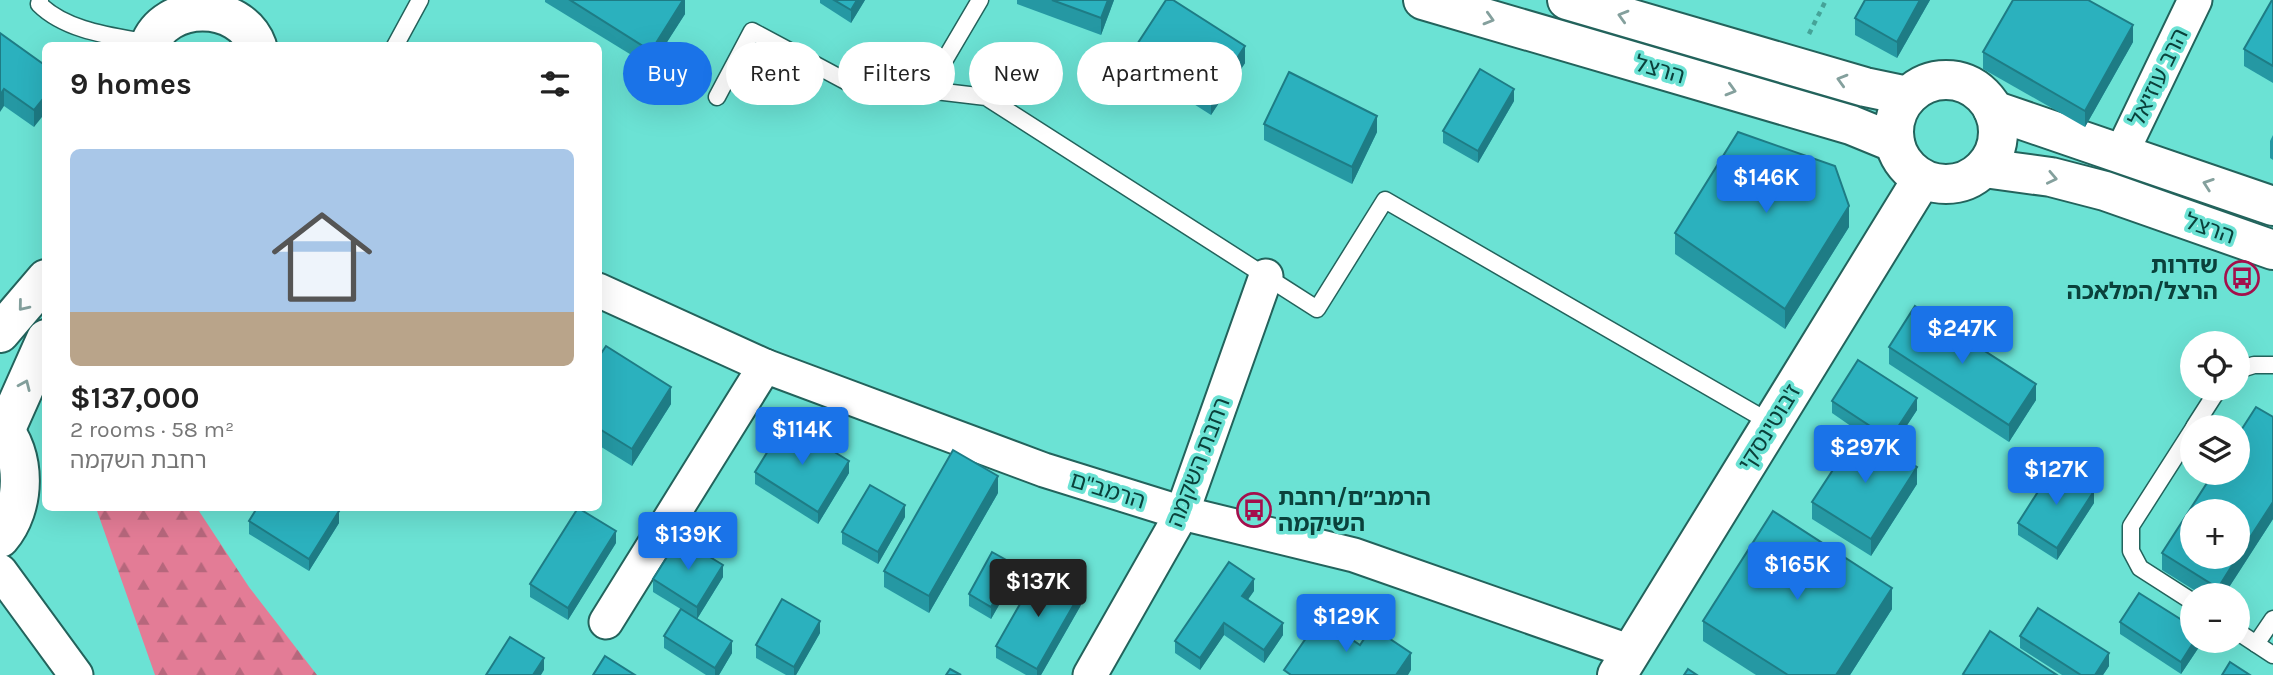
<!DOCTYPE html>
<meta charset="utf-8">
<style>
body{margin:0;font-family:Karla,"Noto Sans Hebrew",sans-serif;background:#f6f6f6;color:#222;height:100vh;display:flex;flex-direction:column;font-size:26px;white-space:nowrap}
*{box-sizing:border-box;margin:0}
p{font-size:23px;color:#767676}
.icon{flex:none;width:38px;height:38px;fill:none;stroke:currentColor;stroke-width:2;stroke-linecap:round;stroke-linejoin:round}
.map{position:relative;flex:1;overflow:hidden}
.details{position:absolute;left:42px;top:42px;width:560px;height:469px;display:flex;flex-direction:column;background:#fff;border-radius:10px;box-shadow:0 7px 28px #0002}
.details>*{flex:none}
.hud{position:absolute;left:623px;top:42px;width:665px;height:63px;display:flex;gap:14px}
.buttons{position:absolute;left:2180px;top:331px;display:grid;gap:14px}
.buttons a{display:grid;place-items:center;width:70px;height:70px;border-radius:50%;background:#fff;box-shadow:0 7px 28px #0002;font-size:35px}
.price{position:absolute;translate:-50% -60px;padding:0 16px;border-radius:7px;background:#1a73e8;color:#fff;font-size:23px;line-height:46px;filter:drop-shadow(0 2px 4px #0008)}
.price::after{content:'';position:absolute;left:50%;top:42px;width:21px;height:16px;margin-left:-10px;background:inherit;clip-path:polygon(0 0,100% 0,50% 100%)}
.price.current{background:#222;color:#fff}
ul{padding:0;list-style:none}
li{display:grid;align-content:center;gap:14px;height:371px;padding:0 28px}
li+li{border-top:2px solid #e0e0e0}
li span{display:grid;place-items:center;height:217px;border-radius:10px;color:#555}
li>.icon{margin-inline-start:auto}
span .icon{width:126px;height:126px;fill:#fffc;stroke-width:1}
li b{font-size:30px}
h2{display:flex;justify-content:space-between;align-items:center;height:84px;padding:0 28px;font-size:30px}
.chip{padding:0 24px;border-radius:32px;background:#fff;box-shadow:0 7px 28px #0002;font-size:24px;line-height:63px}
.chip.current{background:#1a73e8;color:#fff}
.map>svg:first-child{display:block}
</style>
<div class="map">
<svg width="2273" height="675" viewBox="0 0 2273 675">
<defs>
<pattern id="forest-firs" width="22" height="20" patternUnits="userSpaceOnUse" patternTransform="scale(1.75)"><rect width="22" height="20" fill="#e37c96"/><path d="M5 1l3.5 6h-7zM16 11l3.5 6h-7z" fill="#b6677c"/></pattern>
</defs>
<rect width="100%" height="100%" fill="#6be2d4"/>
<!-- forest -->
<path fill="url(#forest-firs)" d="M96,508H197L249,587L317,675H155Z"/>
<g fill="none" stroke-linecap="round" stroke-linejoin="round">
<!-- lane casing -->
<g stroke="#23635c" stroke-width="19">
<g id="lane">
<path d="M40,0L39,4C66,31 112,36 149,43"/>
<path d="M395,46L420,0"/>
<path d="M927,90L980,0"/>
<path d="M717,97L752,31L868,93L927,90L986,97L1317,309L1385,200L1771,423"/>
<path d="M2238,370L2254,365H2273"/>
<path d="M2194,427L2219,388"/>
<path d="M2193,429L2131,526V551L2140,568L2193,602"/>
<path d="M2238,632L2273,655"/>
<path d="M2256,644L2273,619"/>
</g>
</g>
<!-- street casing -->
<g stroke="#23635c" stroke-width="37">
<g id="street">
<path d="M2121,154L2195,0"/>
<path d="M598,290L765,366L1044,470L1182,513L1354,555L1631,652"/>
<path d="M0,571L76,675"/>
<path d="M606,622L765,366"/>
<path d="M1090,675L1182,513L1266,276"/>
</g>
</g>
<!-- secondary casing -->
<g stroke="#23635c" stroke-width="42">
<g id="secondary">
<path d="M1423,0L1851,125L1895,143"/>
<path d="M1567,0L1865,87L1908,96"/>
<path d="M149,46C165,0 240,0 257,46"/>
<circle cx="1946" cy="132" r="52"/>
<path d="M1993,110L2273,206"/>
<path d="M1984,168L2051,177L2105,191L2273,250"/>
<path d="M0,333L46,279"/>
<path d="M0,425C27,454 26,508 0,538"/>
<path d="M5,431L46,339"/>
<path d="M1617,675L1922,179"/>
</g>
</g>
<!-- path -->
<path stroke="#45a398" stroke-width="4.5" stroke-dasharray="5 5" stroke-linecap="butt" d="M1809,34L1826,0"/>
<!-- lane -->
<use href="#lane" stroke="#fff" stroke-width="16"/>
<!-- street -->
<use href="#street" stroke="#fff" stroke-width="33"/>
<!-- secondary -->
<use href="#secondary" stroke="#fff" stroke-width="38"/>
</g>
<!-- wall -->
<g fill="#2598a3">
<path d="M545,0H685V14L651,67L545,2Z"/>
<path d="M820,0H865L851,23L820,3Z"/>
<path d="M1017,0H1114L1101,35L1017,4Z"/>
<path d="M1865,0H1930L1897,58L1855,35V18Z"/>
<path d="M2273,0V83L2244,66V49Z"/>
<path d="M0,33L46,66L34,127L4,106Z"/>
<path d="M2133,42L2085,127L1983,69V52Z"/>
<path d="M1134,49L1245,63L1211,115L1134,66Z"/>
<path d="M1514,101L1478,163L1443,143V131Z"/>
<path d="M1264,124L1377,132L1352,184L1264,140Z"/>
<path d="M2273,135V160L2270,158V141Z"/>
<path d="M1849,227L1785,329L1675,254V233Z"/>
<path d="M1889,347L2036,400L2009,442L1889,364Z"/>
<path d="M598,358L671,404L632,466L598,445Z"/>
<path d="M1832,401L1917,410L1891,450L1917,484L1871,556L1812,519V502L1858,431L1832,413Z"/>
<path d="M755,472L849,473L818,524L755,484Z"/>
<path d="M998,493L929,613L884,587V571Z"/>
<path d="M2094,503L2057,560L2018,535V523Z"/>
<path d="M905,517L878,564L842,544V532Z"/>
<path d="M2273,519L2224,595H2202L2162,570V553Z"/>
<path d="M249,521L339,523L309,571L249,534Z"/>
<path d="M616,543L568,620L530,597V584Z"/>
<path d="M723,577L697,619L653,592V579Z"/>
<path d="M1015,577L991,619L969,606V594Z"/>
<path d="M1254,591L1248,599L1283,635L1264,663L1224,635L1200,670L1175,653V641Z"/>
<path d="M1081,605L1041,675H1026L996,658V646Z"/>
<path d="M1892,609L1850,675H1756L1703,641V621Z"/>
<path d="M2120,622L2201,640V644L2181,674L2120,634Z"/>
<path d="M820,633L796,675H786L756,658V645Z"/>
<path d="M664,636L732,653L719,675H706L664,648Z"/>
<path d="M2020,636L2109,666L2103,675H2062L2020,648Z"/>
</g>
<!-- shaded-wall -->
<g fill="#1e7c85">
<path d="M683,0H685V14L651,67V51Z"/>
<path d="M857,0H865L851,23V10Z"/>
<path d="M1108,0H1114L1101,35V18Z"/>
<path d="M1920,0H1930L1897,58V42Z"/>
<path d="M2133,25V42L2085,127V111Z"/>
<path d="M1245,46V63L1211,115V98Z"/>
<path d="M4,89V106L0,112V95Z"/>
<path d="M1514,89V101L1478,163V151Z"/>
<path d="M46,95V112L34,127V110Z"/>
<path d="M1377,116V132L1352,184V167Z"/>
<path d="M1849,206V227L1785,329V309Z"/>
<path d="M2036,384V400L2009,442V425Z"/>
<path d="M671,387V404L632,466V449Z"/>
<path d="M1917,398V410L1890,451V439Z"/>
<path d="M849,461V473L818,524V512Z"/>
<path d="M1917,467V484L1871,556V539Z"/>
<path d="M998,476V493L929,613V596Z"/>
<path d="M2094,491V503L2057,560V548Z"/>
<path d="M2273,502V519L2224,595H2218V588Z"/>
<path d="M905,505V517L878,564V552Z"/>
<path d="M339,511V523L309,571V559Z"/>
<path d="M616,531V543L568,620V608Z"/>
<path d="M723,565V577L697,619V607Z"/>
<path d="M1015,565V577L991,619V607Z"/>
<path d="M1254,579V591L1242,608V596Z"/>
<path d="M1892,588V609L1850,675H1836Z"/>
<path d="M1081,592V605L1041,675H1037V669Z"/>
<path d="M820,621V633L796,675H794V667Z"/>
<path d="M1224,623V635L1200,670V658Z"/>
<path d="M1283,623V635L1264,663V650Z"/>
<path d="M2195,640H2201V644L2181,674V662Z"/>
<path d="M732,641V653L719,675H715V668Z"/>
<path d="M1411,653V670L1408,675H1396Z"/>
<path d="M2109,653V666L2103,675H2095Z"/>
<path d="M544,658V670L541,675H533Z"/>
</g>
<!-- building -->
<g fill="#2bb1be" stroke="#1e7c85" stroke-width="2">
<path d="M570,0H683L651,51Z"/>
<path d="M834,0H857L851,10Z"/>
<path d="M1052,0H1108L1101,18Z"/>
<path d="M1166,0H1173L1245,46L1211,98L1134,49Z"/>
<path d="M1865,0H1920L1897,42L1855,18Z"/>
<path d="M2013,0H2088L2133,25L2085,111L1983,52Z"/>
<path d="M2272,0H2273V66L2244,49Z"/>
<path d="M0,33L46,66V95L34,110L4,89L0,95Z"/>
<path d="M1480,69L1514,89L1478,151L1443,131Z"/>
<path d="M1289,72L1377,116L1352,167L1264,124Z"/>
<path d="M1738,132L1835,166L1849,206L1785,309L1675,233Z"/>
<path d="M1915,306L2036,384L2009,425L1889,347Z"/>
<path d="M606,346L671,387L632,449L598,428V358Z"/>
<path d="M1858,360L1917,398L1890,439L1832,401Z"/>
<path d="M2256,407L2273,417V502L2238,556V511H2193V556H2238L2218,588L2162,553L2214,472H2238V435Z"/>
<path d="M786,422L849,461L818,512L755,472Z"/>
<path d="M1859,430L1917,467L1871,539L1812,502Z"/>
<path d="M953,450L998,476L929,596L884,571Z"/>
<path d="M2055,465L2094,491L2057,548L2018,523Z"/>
<path d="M870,485L905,505L878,552L842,532Z"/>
<path d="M257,508H334L339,511L309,559L249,521Z"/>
<path d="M578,508L616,531L568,608L530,584Z"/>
<path d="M1773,511L1892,588L1836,675H1788L1703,621Z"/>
<path d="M679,538L723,565L697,607L653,579Z"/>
<path d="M992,552L1015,565L991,607L969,594Z"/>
<path d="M1229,562L1254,579L1242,596L1283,623L1264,650L1224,623L1200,658L1175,641Z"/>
<path d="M1040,569L1081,592L1037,669L996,646Z"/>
<path d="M2139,593L2193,627V640H2195L2181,662L2120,622Z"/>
<path d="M782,599L820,621L794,667L756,645Z"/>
<path d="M2038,608L2109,653L2095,675H2081L2020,636Z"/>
<path d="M681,609L732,641L715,668L664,636Z"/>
<path d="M1320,618L1360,645L1372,627L1411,653L1396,675H1291L1284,670Z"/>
<path d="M1990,631L2057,675H1965L1963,674Z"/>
<path d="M510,637L544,658L533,675H486Z"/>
<path d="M605,656L635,675H593Z"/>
<path d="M2230,662L2250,675H2222Z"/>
<path d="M950,669L961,675H946Z"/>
<path d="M1688,669L1697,675H1684Z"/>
</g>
<!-- one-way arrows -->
<defs><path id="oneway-chevron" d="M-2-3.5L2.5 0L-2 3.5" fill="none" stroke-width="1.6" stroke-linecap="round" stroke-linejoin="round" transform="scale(1.75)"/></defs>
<g stroke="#84a09d">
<use href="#oneway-chevron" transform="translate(1623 16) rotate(-164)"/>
<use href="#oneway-chevron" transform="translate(1489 19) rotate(16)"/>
<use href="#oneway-chevron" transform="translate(1842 80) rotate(-164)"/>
<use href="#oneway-chevron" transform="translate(1731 90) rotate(16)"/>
<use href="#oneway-chevron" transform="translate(2052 178) rotate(12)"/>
<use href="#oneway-chevron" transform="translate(2208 184) rotate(-161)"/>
<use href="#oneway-chevron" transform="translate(23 306) rotate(129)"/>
<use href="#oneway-chevron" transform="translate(25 385) rotate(-66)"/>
</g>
<!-- icons -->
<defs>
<g id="bus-ring" transform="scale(1.75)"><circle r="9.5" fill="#6be2d4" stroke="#a40f4c" stroke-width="1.5"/><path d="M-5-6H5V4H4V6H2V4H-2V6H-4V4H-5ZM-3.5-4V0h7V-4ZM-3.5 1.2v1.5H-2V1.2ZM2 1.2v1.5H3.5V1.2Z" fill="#a40f4c"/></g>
</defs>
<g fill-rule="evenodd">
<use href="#bus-ring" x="2242" y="278"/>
<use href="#bus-ring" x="1254" y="510"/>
</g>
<g text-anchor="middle" stroke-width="7" stroke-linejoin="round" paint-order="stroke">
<!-- street labels -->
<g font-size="23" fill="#0a413b" stroke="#6be2d4">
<text transform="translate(1660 69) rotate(16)" y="8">הרצל</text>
<text transform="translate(2158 77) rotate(-64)" y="8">הרב עוזיאל</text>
<text transform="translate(2210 228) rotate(19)" y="8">הרצל</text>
<text transform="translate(1769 427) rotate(-58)" y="8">ז'בוטינסקי</text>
<text transform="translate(1198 462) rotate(-69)" y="8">רחבת השקמה</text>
<text transform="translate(1108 490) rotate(17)" y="8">הרמב"ם</text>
</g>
<!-- poi labels -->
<g font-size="23" font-weight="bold" fill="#0a413b" stroke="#6be2d4" text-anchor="end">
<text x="2218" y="273">שדרות<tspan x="2218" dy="26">הרצל/המלאכה</tspan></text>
<text x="1278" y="505" text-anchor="start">הרמב״ם/רחבת<tspan x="1278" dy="26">השיקמה</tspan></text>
</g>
</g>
</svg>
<div class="buttons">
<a><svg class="icon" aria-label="locate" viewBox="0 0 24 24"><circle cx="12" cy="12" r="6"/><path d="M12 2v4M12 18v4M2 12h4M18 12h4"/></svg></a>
<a><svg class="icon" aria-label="layers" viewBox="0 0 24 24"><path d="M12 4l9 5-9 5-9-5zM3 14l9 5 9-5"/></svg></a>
<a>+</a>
<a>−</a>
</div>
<b class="price" style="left:1766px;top:215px">$146K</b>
<b class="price" style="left:1962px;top:366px">$247K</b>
<b class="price" style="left:802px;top:467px">$114K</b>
<b class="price" style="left:1865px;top:485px">$297K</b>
<b class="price" style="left:2056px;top:507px">$127K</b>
<b class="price" style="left:688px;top:572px">$139K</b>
<b class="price" style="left:1797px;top:602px">$165K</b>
<b class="price current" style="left:1038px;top:619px">$137K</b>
<b class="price" style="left:1346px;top:654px">$129K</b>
<div class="hud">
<a class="chip current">Buy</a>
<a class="chip">Rent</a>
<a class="chip">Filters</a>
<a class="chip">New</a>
<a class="chip">Apartment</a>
</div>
<section class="details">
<h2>9 homes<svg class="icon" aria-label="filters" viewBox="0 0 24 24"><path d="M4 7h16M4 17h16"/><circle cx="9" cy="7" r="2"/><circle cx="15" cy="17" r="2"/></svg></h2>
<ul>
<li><span style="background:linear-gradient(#a9c7e8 75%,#b9a48a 0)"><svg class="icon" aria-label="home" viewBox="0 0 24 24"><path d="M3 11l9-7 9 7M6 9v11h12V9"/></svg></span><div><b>$137,000</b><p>2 rooms · 58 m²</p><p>רחבת השקמה</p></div></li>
</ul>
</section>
</div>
